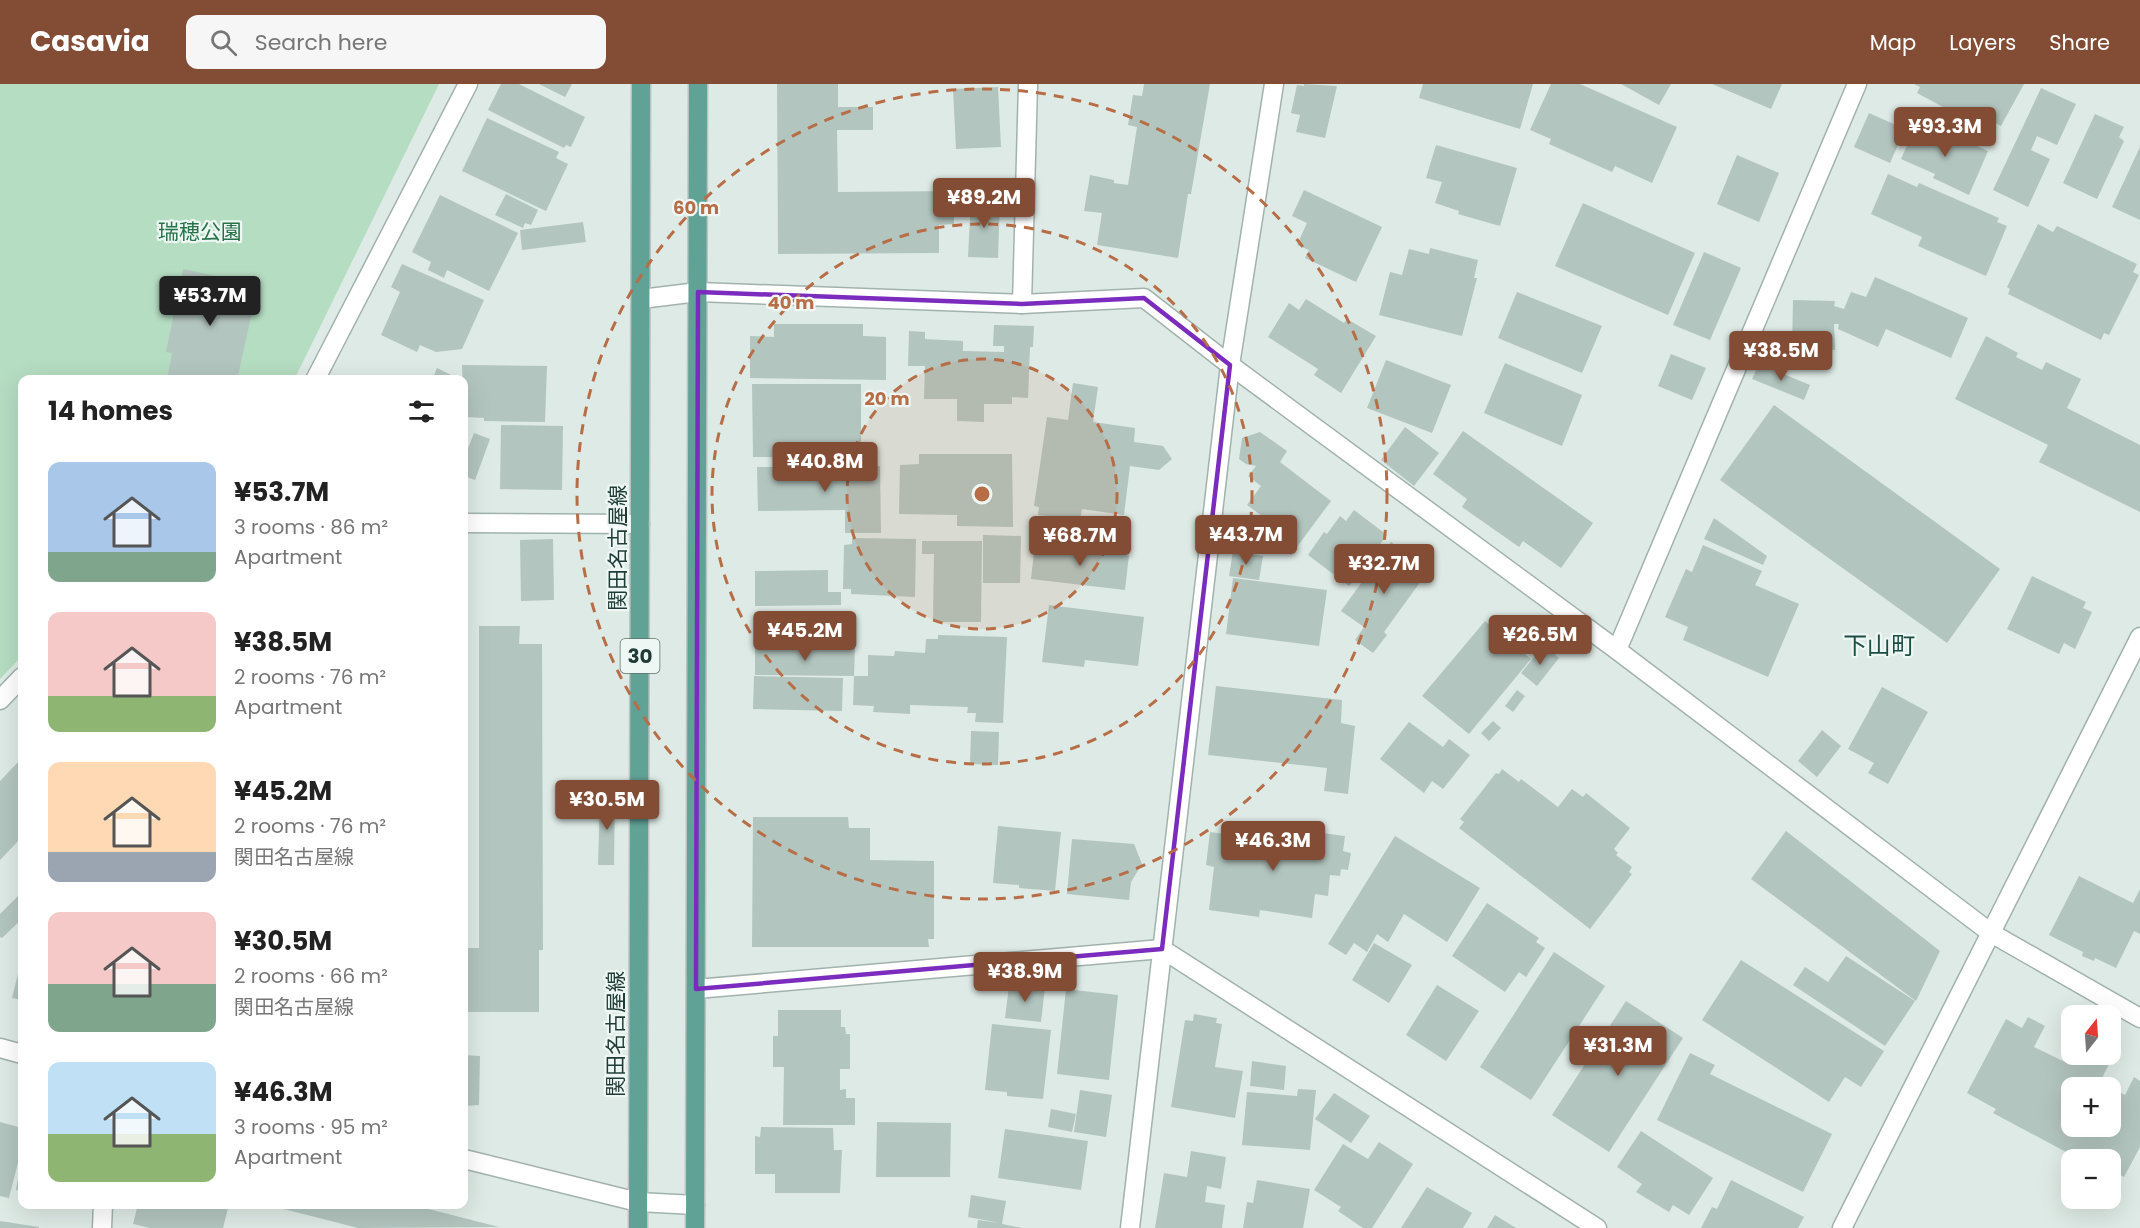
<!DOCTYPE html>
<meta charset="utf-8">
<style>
body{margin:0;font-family:Poppins,"Noto Sans JP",sans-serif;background:#f6f6f6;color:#222;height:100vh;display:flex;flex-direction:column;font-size:22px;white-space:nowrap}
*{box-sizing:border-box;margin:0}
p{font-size:20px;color:#767676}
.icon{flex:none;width:33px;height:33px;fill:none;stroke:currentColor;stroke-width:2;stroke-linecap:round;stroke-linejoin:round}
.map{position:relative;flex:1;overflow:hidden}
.side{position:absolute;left:18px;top:291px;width:450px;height:834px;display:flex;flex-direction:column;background:#fff;border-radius:12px;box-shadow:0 6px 24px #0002}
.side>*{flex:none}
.needle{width:39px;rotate:17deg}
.tools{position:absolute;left:2061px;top:921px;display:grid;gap:12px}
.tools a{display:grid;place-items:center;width:60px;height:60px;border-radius:12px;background:#fff;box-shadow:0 6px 24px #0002;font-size:30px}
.price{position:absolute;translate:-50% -51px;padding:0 14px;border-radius:6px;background:#834d35;color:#fff;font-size:20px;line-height:39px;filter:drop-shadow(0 2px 3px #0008)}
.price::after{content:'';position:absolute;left:50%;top:36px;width:18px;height:14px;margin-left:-9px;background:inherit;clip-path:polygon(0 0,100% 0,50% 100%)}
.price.active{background:#222;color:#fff}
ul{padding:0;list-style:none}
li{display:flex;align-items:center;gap:18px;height:150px;padding:0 30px}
li span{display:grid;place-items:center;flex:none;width:168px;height:120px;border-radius:12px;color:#555}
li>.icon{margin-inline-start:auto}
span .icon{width:72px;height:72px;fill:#fffc;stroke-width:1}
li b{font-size:26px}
h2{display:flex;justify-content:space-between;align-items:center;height:72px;padding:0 30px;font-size:26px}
header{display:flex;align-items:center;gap:36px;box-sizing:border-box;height:84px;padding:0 30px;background:#834d35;color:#fff}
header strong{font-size:28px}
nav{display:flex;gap:33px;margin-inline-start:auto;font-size:21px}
.search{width:420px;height:54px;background:#f6f6f6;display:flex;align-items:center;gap:15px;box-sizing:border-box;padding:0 21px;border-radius:12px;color:#767676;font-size:22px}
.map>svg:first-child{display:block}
</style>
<header>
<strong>Casavia</strong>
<div class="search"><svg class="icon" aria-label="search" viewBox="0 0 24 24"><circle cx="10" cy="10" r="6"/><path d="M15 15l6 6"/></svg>Search here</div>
<nav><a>Map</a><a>Layers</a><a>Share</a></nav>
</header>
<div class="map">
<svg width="2140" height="1144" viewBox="0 0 2140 1144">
<rect width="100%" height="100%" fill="#deeae5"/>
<!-- green -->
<path fill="#b5ddc2" d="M0,0H439L296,292L293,295L22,296V572L0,595Z"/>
<!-- building -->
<g fill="#b3c5bf" fill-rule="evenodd">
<path d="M501,0H519L585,33L571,63L566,61L564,64L488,26Z"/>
<path d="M539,0H572L565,13Z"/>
<path d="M777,0H838V23H873V46H837L838,108L954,107V140L939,141V169L778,170Z"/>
<path d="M1144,0H1210L1191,110H1188L1178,174L1097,161L1102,129L1084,127L1090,91L1114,96V99L1128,101L1137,43L1128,41L1133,11L1142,12Z"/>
<path d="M1304,0L1337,2L1325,54L1296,48L1300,31L1291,29L1297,1L1304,2Z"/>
<path d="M1423,0H1533L1520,45L1419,14Z"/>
<path d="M1551,0H1580L1677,43L1652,99L1615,82L1612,88L1549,60L1551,55L1530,46Z"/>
<path d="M1621,0H1671L1659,21Z"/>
<path d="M1712,0H1782L1771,25Z"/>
<path d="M1914,0H2024L2001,42L1975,28L1971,38L1917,9L1920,3Z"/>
<path d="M998,3L1001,63L956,65L953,5Z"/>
<path d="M2041,4L2076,20L2057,61L2037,52L2031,66L2050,75L2028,123L1993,106Z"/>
<path d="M1869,29L1905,45L1890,79L1854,63Z"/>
<path d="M2095,30L2124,43L2119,53L2124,57L2097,115L2063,99Z"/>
<path d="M487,34L559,68L556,74L568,80L546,127L462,87Z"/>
<path d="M1917,39L1951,54L1952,51L1988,67L1969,111L1933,94L1935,90L1901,75Z"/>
<path d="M1436,61L1517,84L1500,142L1458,130L1459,127L1435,119L1442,98L1426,94Z"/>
<path d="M2140,63V136L2112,123Z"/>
<path d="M1737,71L1779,89L1759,138L1717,120Z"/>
<path d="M1888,90L1917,103L1919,99L1999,134L1997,138L2007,142L1986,192L1918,162L1922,153L1871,130Z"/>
<path d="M1304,106L1382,143L1356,198L1305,174L1309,166L1297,161L1307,139L1292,132Z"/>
<path d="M506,110L538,126L531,141L525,139L523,144L495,131Z"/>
<path d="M440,111L518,149L489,207L447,186L444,194L428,186L431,178L412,168Z"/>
<path d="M971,115L1000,116L998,174L968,173Z"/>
<path d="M1583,119L1695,169L1668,231L1555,182Z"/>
<path d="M583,138L586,158L522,166L520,146Z"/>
<path d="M2038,140L2053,148L2057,142L2137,180L2133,188L2139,191L2109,251L2104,249L2101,256L2008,210L2010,205L2007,203Z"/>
<path d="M1430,164L1478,176L1474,194H1477L1462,252L1379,231L1390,188L1402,191L1409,165L1429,170Z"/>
<path d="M1704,168L1741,184L1710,256L1673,241Z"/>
<path d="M402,180L484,216L462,265L436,268L420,261L417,268L381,251L400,208L391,203Z"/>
<path d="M183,185L258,201L237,296H167L172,269L166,268Z"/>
<path d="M1875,193L1968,234L1951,274L1886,245L1878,263L1838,245L1839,240H1834L1835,266L1792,264L1793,216L1835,217L1834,222L1844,225L1851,208L1866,213Z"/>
<path d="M1517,208L1602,242L1582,289L1498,254Z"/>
<path d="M1306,215L1344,239L1347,235L1376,252L1341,309L1314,291L1318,285L1268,253L1289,219L1299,226Z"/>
<path d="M774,240H863V252L886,253V296L750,294V252L774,253Z"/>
<path d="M994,241L1034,242L1033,263H1030L1028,314L1012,313V320H984V338L957,337V315H924L925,282H908L909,247L925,248V255L963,257V267L1004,268V262H993Z"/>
<path d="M1986,252L2018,269L2016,273L2042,286L2046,278L2081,295L2067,324L2140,361V428L2039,378L2048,361L1955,315Z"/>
<path d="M1671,270L1706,284L1692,316L1658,302Z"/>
<path d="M1386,276L1451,301L1432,349L1367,324Z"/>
<path d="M1505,279L1582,311L1562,362L1484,329Z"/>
<path d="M1759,280L1810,301L1804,316L1752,295Z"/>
<path d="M462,281L547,282L545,338L484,337V334L464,333Z"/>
<path d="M437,284L455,293L454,296H432Z"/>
<path d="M1073,299L1098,303L1093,338L1135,344L1134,358L1163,362L1172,375L1159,386L1130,382L1124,431L1082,425L1080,436L1038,431L1039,423L1034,422L1047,333L1068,336Z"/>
<path d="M752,300H861V374L753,373Z"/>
<path d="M1774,321L2000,485L1947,559L1720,396Z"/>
<path d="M501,341L563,342L562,406L500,405Z"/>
<path d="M1405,343L1439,369L1414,402L1381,376Z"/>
<path d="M1463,347L1593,439L1561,484L1523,457L1519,463L1462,423L1467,415L1433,390Z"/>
<path d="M1260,348L1287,367L1280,378L1331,417L1291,471L1265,452L1273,440L1247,421L1261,402L1248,392L1256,382L1246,380L1239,375L1242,354Z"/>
<path d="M474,349L490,355L475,396L464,392V375Z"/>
<path d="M919,370H1012L1013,443L957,442V431L899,430L900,381L919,380Z"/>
<path d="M880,382L881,449H845V426L758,427L757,383Z"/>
<path d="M1354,426L1387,451L1349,502L1308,471L1324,448L1327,450L1340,432L1346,437Z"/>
<path d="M1714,434L1767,472L1763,481L1704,455Z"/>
<path d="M1048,440L1113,450L1111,461L1046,451Z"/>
<path d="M983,451L1021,452L1020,499H983Z"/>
<path d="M852,454L916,455L915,513L851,510V505H843L844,461L852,460Z"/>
<path d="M553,455L554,516L521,517L520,456Z"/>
<path d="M922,457H982L981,538H933L934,470H922Z"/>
<path d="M1391,458L1429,486L1384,548L1387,551L1373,569L1355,556L1364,543L1341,527Z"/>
<path d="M1035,459L1129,471L1125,506L1031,495Z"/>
<path d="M1703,461L1762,487L1755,501L1799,520L1768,593L1683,556L1688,543L1665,533L1686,485L1692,488Z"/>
<path d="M1233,467L1263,472L1259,496L1229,492Z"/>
<path d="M828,486V508H841V521L755,522V487Z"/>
<path d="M2032,492L2086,518L2083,524L2092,528L2075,565L2064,559L2059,570L2007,545Z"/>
<path d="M1233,494L1327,506L1319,562L1226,550Z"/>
<path d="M1049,521L1144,533L1138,582L1085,576L1084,583L1042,578Z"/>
<path d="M1485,537L1531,575L1469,650L1422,612Z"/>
<path d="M479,542H520L519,560H542L543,866H539V928H464V864H479Z"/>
<path d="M938,551L1007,553L1003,639L975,638L976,629H967L968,623L910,621V630L873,628L874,622L853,621L854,592H868V571L894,572L895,567L925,569L926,555H938Z"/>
<path d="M1544,561L1559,574L1537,602L1521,589Z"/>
<path d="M755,564H855L854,592L755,591Z"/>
<path d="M754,592L843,594L842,627L753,625Z"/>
<path d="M1216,602L1342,616L1341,639L1355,642L1348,710L1324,707L1327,684L1208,671Z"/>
<path d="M1882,603L1928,628L1888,700L1868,689L1874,679L1848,665Z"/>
<path d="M1517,606L1525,612L1513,628L1505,622Z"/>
<path d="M1493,637L1501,644L1489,657L1481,649Z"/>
<path d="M1409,638L1443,663L1449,655L1470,671L1443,705L1432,697L1424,709L1380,675Z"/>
<path d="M1822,646L1841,662L1817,693L1798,677Z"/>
<path d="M971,647L999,648L998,681L970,680Z"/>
<path d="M22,674V753L0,776V697Z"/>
<path d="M1502,685L1519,698L1521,695L1558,723L1572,705L1583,713L1586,709L1630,744L1614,765L1618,769L1616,771L1632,783L1629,788L1632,790L1590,845L1459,744L1464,738L1460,735L1496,689L1499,690Z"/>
<path d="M600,712L615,713L614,781H598Z"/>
<path d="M753,733H848L849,744H870V776L934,777V855H928L929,863H752Z"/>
<path d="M998,742L1061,748L1055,807L1019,804V801L993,799Z"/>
<path d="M1291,745L1345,752L1343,767L1351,769L1348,786L1341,785L1340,792L1330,791L1328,812L1315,810L1312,834L1260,826L1259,833L1209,826L1214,783L1206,781L1210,748L1289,759Z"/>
<path d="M1786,747L1940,867L1916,917L1751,795Z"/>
<path d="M1395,752L1480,804L1447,858L1404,830L1388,858L1377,850L1367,868L1354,859L1346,871L1328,860Z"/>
<path d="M1072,755L1134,760L1142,780L1131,798L1129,816L1067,810Z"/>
<path d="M2079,792L2133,819L2140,805V850L2134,847L2116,884L2095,874L2094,877L2082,872L2083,868L2049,851Z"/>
<path d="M22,808V835L2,854L0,853V830Z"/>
<path d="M1487,819L1539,854L1536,858L1545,864L1526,893L1519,888L1505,908L1452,872Z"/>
<path d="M1374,859L1412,881L1389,919L1352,896Z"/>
<path d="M1554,868L1605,902L1531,1016L1480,983Z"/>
<path d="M1846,872L1915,917L1885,962L1793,901L1805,883L1828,898Z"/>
<path d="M22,874V916L12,914Z"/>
<path d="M1741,876L1884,967L1861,1003L1845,993L1829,1018L1702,936Z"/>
<path d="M1024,901L1045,903L1041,938L1005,934L1009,902L1024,904Z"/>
<path d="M1437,901L1479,927L1446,977L1406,951Z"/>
<path d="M1066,905L1118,911L1109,996L1057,990Z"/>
<path d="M1626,917L1683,954L1609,1068L1552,1031Z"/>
<path d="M778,926H841V943H845L846,950H850V985H840V1006L846,1005V1014H855V1041H783L784,983H773V952H778Z"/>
<path d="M1194,930L1217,934L1216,939L1222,940L1215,983L1243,987L1235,1034L1171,1023L1185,936L1193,937Z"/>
<path d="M2028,933L2045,942L2034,963L2065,978L2072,965V970H2091L2109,980L2100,998L2125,1011L2134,993L2140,997V1063L2124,1093L2110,1086V1076H2081L1993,1029L1996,1025L1967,1009L2006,935L2022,944ZM2072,1004H2110V1042H2072Z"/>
<path d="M992,940L1051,946L1043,1015L1007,1012V1008L985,1006Z"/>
<path d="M1690,969L1715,981L1710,990L1832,1050L1803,1108L1657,1036Z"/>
<path d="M464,971L480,972L479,1021L464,1022Z"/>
<path d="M1252,977L1286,982L1284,1006L1250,1002Z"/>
<path d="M1298,1005L1316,1006L1310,1066L1242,1061L1247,1008L1297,1012Z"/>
<path d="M1080,1006L1112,1011L1106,1053L1074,1048Z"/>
<path d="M1334,1009L1370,1032L1351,1059L1315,1035Z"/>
<path d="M1051,1025L1076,1030L1072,1048L1048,1043Z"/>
<path d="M0,1038L22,1044V1063L9,1114L0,1112Z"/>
<path d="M877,1038L951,1039L950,1093H876Z"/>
<path d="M761,1043L833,1044L834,1066H842L840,1109H775V1090H755V1052L760,1053Z"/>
<path d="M1005,1045L1088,1057L1081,1106L998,1094Z"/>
<path d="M1641,1047L1713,1094L1689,1131L1673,1121L1669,1128L1636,1108L1642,1100L1617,1083Z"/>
<path d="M1379,1058L1413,1080L1372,1144H1363L1338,1127L1341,1123L1314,1106L1343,1060L1368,1075Z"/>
<path d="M1191,1067L1226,1073L1221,1105L1207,1102L1205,1118L1225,1121L1222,1144H1155L1164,1089L1187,1093Z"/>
<path d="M19,1089L22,1090V1107L16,1106Z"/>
<path d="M1257,1096L1310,1105L1303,1144H1243L1247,1118L1253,1119Z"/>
<path d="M1731,1096L1804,1133L1798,1144H1701L1712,1123L1717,1125Z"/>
<path d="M1427,1103L1472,1129L1463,1144H1401Z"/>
<path d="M971,1111L1006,1117L1002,1140L1022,1144H977L978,1136L1000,1139L968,1133Z"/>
<path d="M138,1120H229L223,1144H150L133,1140Z"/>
<path d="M276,1120H409L499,1143L358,1144L276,1123Z"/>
<path d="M1495,1131L1516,1144H1487Z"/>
<path d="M0,1137L39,1143V1144H0Z"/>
</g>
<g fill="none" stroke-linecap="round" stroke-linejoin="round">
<!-- minor casing -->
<g stroke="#a1b2ad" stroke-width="21">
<g id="minor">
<path d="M641,215L698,208L1022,220L1144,214L1230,281L1617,566L1991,849L2140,934"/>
<path d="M1022,220L1028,0"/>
<path d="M315,296L468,0"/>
<path d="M464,439L640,440"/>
<path d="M1617,566L1857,0"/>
<path d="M0,616L22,593"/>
<path d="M696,905L1162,865L1597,1144"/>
<path d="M102,1144L103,1120"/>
<path d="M1130,1144L1230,281L1274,0"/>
</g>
</g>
<!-- tertiary casing -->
<g stroke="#a1b2ad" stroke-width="21">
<g id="tertiary">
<path d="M0,964L22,970"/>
<path d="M464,1075L638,1118L695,1121"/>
<path d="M1842,1144L2140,553"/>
</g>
</g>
<!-- primary casing -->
<g stroke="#bcc4c2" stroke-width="21">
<g id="primary">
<path d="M638,1144L641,0"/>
<path d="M695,1144L698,0"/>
</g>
</g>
<!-- minor -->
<use href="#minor" stroke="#fff" stroke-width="18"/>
<!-- tertiary -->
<use href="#tertiary" stroke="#fff" stroke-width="18"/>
<!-- primary -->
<use href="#primary" stroke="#60a295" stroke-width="18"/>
</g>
<!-- marked area -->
<path fill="none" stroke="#7b2cbf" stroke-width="4.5" stroke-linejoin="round" d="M698,208L1022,220L1144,214L1230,281L1162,865L696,905Z"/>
<!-- distance rings -->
<circle cx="982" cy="410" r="135" fill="#b76d46" fill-opacity=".12"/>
<g fill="none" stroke="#b76d46" stroke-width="3" stroke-dasharray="10 8">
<circle cx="982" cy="410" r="135"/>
<circle cx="982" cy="410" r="270"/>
<circle cx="982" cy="410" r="405"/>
</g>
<g text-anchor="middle" stroke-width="4.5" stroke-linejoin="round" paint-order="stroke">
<!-- shield labels -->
<rect fill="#eef7f3" stroke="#5c736e" stroke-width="1.5" x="620.5" y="555" width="39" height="34" rx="4.5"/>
<g font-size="20" font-weight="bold" fill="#1e3b35">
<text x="640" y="579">30</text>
</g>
<!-- park labels -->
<g font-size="21" fill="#277349" stroke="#eef7f3">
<text x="200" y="155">瑞穂公園</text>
</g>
<!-- street labels -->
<g font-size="21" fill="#1e3b35" stroke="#eef7f3">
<text transform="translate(618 464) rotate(-90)" y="7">関田名古屋線</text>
<text transform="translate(616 950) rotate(-90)" y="7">関田名古屋線</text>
</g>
<!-- quarter labels -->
<g font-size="24" fill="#1a4d44" stroke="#eef7f3">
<text x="1879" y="570">下山町</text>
</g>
</g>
<circle cx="982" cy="410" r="9" fill="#b76d46" stroke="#eef7f3" stroke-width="3"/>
<g font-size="18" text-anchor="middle" font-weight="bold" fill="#b76d46" stroke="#eef7f3" stroke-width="4.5" stroke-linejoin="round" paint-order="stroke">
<text x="696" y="130">60 m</text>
<text x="791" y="225">40 m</text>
<text x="887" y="321">20 m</text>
</g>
</svg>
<div class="tools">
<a><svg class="needle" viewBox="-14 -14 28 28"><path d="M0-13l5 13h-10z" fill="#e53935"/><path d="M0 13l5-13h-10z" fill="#767676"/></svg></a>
<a>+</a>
<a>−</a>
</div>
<b class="price" style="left:1945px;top:74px">¥93.3M</b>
<b class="price" style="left:984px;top:145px">¥89.2M</b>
<b class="price active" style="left:210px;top:243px">¥53.7M</b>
<b class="price" style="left:1781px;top:298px">¥38.5M</b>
<b class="price" style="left:825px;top:409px">¥40.8M</b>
<b class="price" style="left:1246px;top:482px">¥43.7M</b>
<b class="price" style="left:1080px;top:483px">¥68.7M</b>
<b class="price" style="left:1384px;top:511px">¥32.7M</b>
<b class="price" style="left:805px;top:578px">¥45.2M</b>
<b class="price" style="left:1540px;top:582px">¥26.5M</b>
<b class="price" style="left:607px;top:747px">¥30.5M</b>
<b class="price" style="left:1273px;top:788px">¥46.3M</b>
<b class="price" style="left:1025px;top:919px">¥38.9M</b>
<b class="price" style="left:1618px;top:993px">¥31.3M</b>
<section class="side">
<h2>14 homes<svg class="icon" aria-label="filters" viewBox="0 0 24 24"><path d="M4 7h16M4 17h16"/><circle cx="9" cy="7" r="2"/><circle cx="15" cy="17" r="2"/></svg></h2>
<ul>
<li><span style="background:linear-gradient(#a9c7e8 75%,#7fa58c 0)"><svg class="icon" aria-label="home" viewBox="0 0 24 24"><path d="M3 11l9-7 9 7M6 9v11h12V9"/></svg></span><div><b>¥53.7M</b><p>3 rooms · 86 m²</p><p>Apartment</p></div></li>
<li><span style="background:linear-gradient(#f6c9c9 70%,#8fb573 0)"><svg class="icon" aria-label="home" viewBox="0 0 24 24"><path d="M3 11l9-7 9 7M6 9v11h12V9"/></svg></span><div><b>¥38.5M</b><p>2 rooms · 76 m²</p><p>Apartment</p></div></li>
<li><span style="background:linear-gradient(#ffd9b3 75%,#9aa5b1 0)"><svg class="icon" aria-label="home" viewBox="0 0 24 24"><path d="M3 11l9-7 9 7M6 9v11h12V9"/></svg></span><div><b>¥45.2M</b><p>2 rooms · 76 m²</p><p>関田名古屋線</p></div></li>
<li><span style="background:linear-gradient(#f6c9c9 60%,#7fa58c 0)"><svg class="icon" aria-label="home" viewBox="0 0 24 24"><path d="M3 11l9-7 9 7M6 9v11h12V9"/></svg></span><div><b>¥30.5M</b><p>2 rooms · 66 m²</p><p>関田名古屋線</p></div></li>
<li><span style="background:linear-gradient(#bfe0f5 60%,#8fb573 0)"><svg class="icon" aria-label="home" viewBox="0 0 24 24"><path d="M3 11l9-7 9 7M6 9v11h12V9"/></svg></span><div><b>¥46.3M</b><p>3 rooms · 95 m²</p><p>Apartment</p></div></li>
</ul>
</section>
</div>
